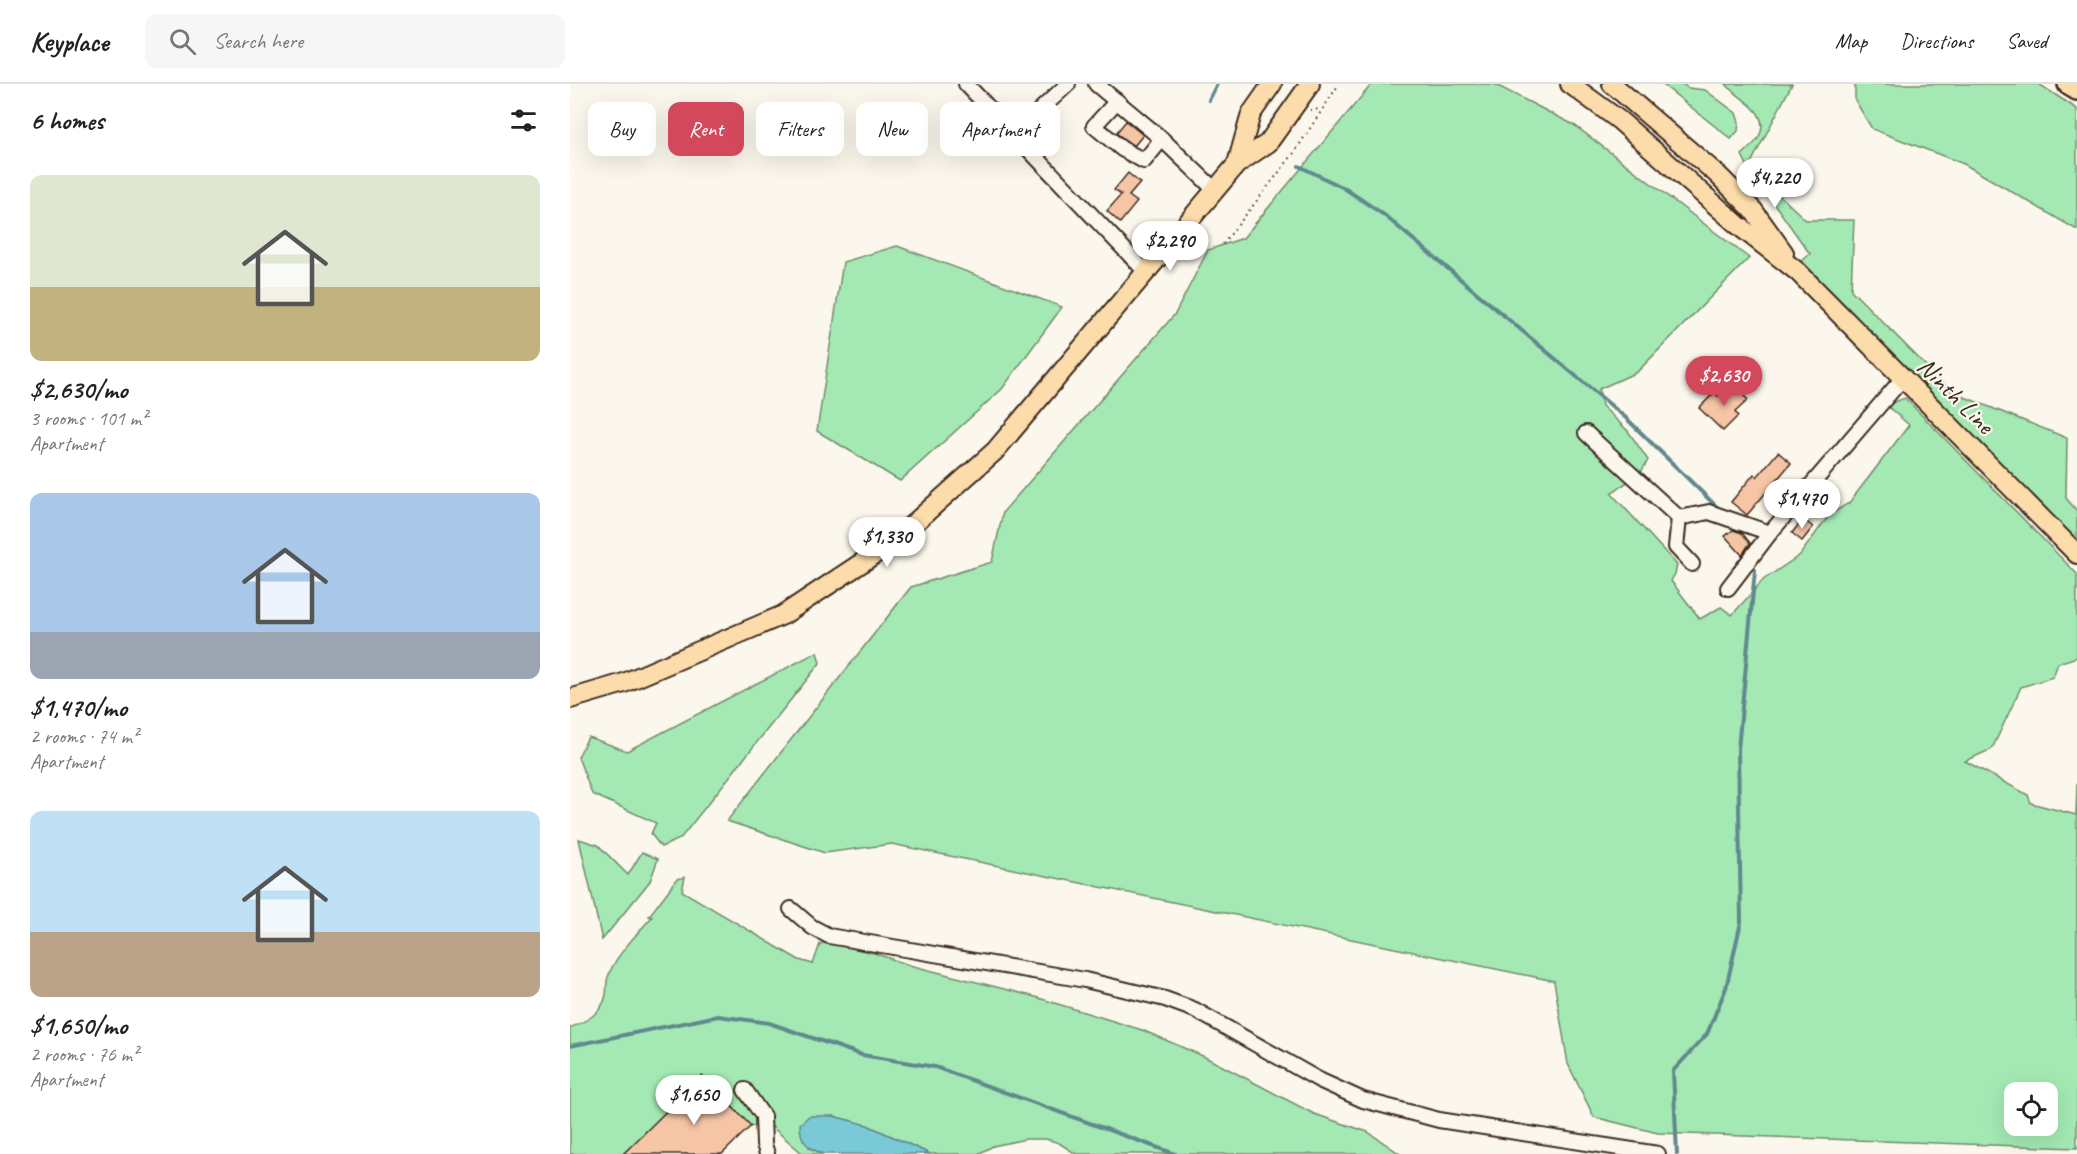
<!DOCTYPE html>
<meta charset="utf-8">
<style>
body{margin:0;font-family:Caveat,sans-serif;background:#f6f6f6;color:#222;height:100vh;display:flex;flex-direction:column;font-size:22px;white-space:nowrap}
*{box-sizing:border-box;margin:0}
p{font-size:20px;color:#767676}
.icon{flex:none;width:33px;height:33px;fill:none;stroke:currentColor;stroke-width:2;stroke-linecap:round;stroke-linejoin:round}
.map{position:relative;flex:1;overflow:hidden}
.panel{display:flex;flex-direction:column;background:#fff;width:570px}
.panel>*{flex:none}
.top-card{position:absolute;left:18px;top:18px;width:570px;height:54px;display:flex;gap:12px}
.buttons{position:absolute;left:1434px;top:998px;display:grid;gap:12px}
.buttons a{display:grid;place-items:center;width:54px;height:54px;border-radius:12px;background:#fff;box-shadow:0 6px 24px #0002;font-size:30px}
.price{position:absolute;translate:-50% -51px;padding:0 14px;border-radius:21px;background:#fff;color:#222;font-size:20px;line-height:39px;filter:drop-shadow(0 2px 3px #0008)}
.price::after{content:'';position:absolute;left:50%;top:36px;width:18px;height:14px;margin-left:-9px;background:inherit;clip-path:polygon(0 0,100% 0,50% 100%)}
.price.selected{background:#d1495b;color:#fff}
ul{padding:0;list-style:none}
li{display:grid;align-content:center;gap:12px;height:318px;padding:0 30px}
li span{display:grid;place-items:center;height:186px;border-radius:12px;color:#555}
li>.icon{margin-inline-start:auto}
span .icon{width:108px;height:108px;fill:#fffc;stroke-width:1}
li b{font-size:26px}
h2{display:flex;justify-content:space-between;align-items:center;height:72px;padding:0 30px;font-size:26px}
.tag{padding:0 21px;border-radius:12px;background:#fff;box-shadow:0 6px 24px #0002;font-size:21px;line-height:54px}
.tag.selected{background:#d1495b;color:#fff}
header{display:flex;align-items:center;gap:36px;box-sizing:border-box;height:84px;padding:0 30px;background:#fff;border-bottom:2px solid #e0e0e0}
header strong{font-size:28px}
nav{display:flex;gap:33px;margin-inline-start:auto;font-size:21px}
.search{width:420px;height:54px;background:#f6f6f6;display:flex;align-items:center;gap:15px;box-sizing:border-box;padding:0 21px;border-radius:12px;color:#767676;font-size:22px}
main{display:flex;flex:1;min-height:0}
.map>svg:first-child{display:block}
</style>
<header>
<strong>Keyplace</strong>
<div class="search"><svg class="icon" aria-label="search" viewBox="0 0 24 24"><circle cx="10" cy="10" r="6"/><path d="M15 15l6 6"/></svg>Search here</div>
<nav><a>Map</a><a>Directions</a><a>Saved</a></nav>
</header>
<main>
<section class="panel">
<h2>6 homes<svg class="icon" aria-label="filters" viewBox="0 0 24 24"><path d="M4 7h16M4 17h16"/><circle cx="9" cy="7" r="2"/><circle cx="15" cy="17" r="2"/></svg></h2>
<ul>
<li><span style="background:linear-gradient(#dfe7d0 60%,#c2b280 0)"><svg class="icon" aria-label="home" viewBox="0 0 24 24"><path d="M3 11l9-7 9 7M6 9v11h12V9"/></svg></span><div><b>$2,630/mo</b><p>3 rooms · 101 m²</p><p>Apartment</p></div></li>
<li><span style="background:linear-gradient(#a9c7e8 75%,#9aa5b1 0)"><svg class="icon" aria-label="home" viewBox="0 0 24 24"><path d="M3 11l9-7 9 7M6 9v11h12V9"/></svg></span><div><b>$1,470/mo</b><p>2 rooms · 74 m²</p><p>Apartment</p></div></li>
<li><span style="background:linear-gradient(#bfe0f5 65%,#b9a48a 0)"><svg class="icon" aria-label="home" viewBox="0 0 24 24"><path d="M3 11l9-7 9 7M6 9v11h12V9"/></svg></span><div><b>$1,650/mo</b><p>2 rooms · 76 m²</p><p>Apartment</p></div></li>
</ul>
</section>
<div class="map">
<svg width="1507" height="1070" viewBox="0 0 1507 1070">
<rect width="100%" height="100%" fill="#fbf7ec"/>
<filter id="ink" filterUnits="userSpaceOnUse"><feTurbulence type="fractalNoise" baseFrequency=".0167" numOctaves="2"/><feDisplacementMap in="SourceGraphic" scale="12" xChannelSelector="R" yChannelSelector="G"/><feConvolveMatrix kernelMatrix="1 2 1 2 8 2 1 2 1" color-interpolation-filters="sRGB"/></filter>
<g filter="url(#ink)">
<!-- green -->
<g fill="#a4e9b4" stroke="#708a69" stroke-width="1.5" fill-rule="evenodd">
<path d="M802,0H924L1004,41L1179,174L1067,288L1029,305L1032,322L1058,347L1078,376L1070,390L1041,409L1107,481L1105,490L1101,497L1130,535L1151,523L1162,531L1193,496L1230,471L1259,431L1279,419L1339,341L1316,321L1335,314L1507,490V573L1488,579L1483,593L1451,603L1422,665L1395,677L1458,711L1461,719L1506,731L1507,699V1064L1088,1049L1024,1033L998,980L984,897L322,760L255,769L157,737L341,503L422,478L433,428L605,230L638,166L673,154ZM1444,1008H1478V1041H1444Z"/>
<path d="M1092,0H1112L1118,4L1135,6L1166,29L1169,38L1168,47L1161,55Z"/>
<path d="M1156,0H1222L1179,83L1236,136H1284L1281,206L1382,308L1497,354L1496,414L1507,427V458L1247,195L1232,177L1240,170L1178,83L1172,71C1177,66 1185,60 1189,53C1202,27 1169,16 1156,0Z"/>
<path d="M1285,0H1469L1507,25V146L1394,80L1302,45L1285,16Z"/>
<path d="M327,162L492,223L432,305L330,397L247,347L273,178Z"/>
<path d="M247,568L250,579L110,755L91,763L81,750L86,739L22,710L8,673L18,653L57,667Z"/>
<path d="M9,755L28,761L58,791L72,768L88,775L80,797L32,856Z"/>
<path d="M115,793L112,807L229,876L243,880L250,860L256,858L304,869L339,881L462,912L572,946L635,973L744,1030L798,1048L830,1070H506L489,1059L476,1055H456L423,1062L408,1070H360L297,1041L263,1032L239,1064L253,1070H233L202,1043L181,1042L53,1070H0V944C16,937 32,930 36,911C37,905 36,898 38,893C44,873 68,849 82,833L79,832L107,795Z"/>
</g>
<!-- water -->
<path fill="#7ac9d7" stroke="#61898d" stroke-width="1.5" d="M239,1032H263L297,1041L360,1070H253C237,1063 230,1058 230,1040Z"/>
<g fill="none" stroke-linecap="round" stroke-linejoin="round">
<!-- stream -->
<g stroke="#61898d" stroke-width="4">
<path d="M639,16L647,0"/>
<path d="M729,82L774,104L814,131L1056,334L1152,428"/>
<path d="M0,962L148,932L199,939L292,971L365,983L605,1070"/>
<path d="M1107,1070L1103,987L1137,950L1156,904L1171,838L1168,665L1185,486L1182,481"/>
</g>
</g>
<!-- building -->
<g fill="#f6c5a6" stroke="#3b2a1e" stroke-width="1.5">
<path d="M556,37L573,51L564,62L546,49Z"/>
<path d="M558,89L570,99L559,112L567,118L550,139L537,127L551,111L544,106Z"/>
<path d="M1129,277L1140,287L1129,298L1118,288Z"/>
<path d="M1158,302H1164L1178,316L1165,328L1168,332L1153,347L1129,324L1145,308L1148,312Z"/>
<path d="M1208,368L1221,379L1177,431L1161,418L1184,390L1187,393Z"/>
<path d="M1233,435L1243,443L1232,457L1222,449Z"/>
<path d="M1163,446L1172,449L1180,459L1172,471L1155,452Z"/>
<path d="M132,992L181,1042L152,1070H53Z"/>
</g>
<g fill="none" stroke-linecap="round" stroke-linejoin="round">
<!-- minor casing -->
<g stroke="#3b2a1e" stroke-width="18">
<g id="minor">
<path d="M396,0L576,188"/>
<path d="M526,0L592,55L645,106"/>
<path d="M547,17L524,42L552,65L574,77L592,55"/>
<path d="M443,51L498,0"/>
<path d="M1016,349L1109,434L1139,428L1200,449"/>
<path d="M1109,434L1106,463L1122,480"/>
<path d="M1158,504L1200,449L1333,294"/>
<path d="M221,825L242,843L259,852L515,896L595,915L625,926L749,996L793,1016L869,1036L1088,1070"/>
<path d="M175,1006L193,1032L194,1060L197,1070"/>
</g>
</g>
<!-- major casing -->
<g stroke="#3b2a1e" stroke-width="22">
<g id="major">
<path d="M1000,0L1049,36L1168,141L1228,188L1507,470"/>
<path d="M1042,0L1148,91L1183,126L1214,169"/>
<path d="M667,80L681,30L702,0"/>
<path d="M0,615L54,599L213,531L323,458L425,367L667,80L698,59L740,0"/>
</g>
</g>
<!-- highway casing -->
<g stroke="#3b2a1e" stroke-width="26">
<path id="highway" d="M1499,0L1507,5"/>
</g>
<!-- path -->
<g stroke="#3b2a1e" stroke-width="2" stroke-dasharray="1.5 4.5" stroke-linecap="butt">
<path d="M740,26L752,25"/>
<path d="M653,160L724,69L769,0"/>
</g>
<!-- minor -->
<use href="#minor" stroke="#fbf7ec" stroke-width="14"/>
<!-- major -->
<use href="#major" stroke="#fddcac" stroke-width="18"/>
<!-- highway -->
<use href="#highway" stroke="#fddcac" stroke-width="21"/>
</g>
</g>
<g text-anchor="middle" stroke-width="4.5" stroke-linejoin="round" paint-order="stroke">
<!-- street labels -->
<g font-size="26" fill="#3b2a1e" stroke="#fbf7ec">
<text transform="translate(1386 311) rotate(45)" y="9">Ninth Line</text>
</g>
</g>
</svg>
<div class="buttons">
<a><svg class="icon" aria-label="locate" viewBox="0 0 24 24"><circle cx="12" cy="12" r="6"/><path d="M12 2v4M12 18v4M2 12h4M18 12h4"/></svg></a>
</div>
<b class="price" style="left:1205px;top:125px">$4,220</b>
<b class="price" style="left:600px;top:188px">$2,290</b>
<b class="price selected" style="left:1154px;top:323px">$2,630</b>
<b class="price" style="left:1232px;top:446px">$1,470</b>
<b class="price" style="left:317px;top:484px">$1,330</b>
<b class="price" style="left:124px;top:1042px">$1,650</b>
<div class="top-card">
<a class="tag">Buy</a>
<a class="tag selected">Rent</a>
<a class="tag">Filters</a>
<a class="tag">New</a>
<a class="tag">Apartment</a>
</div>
</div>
</main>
